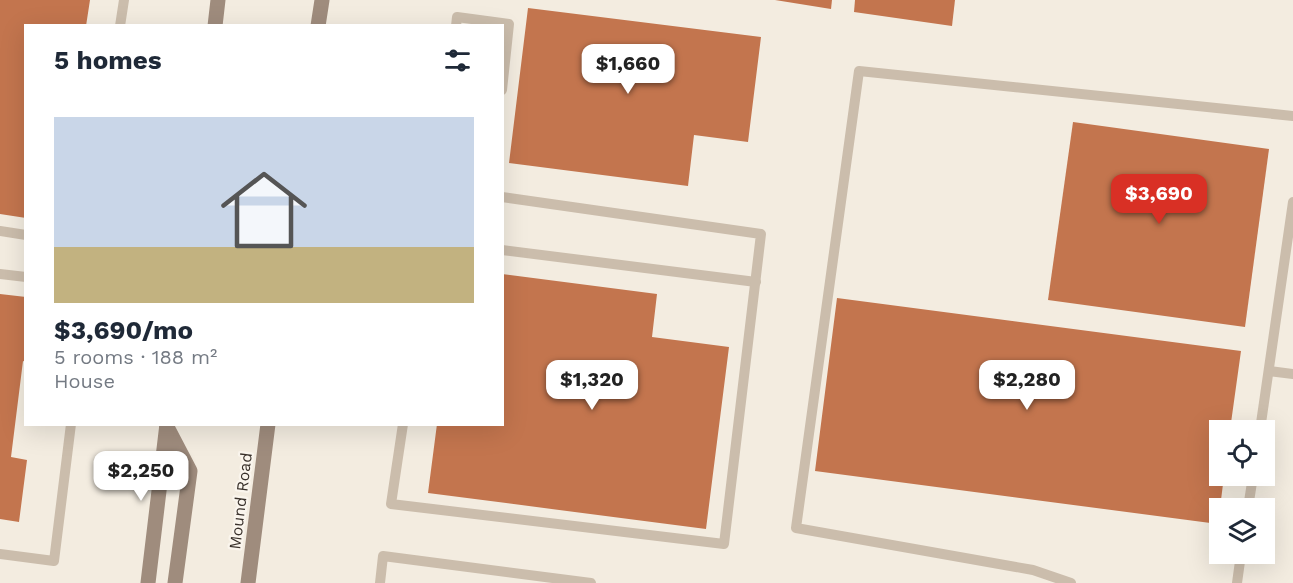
<!DOCTYPE html>
<meta charset="utf-8">
<style>
body{margin:0;font-family:"Work Sans",sans-serif;background:#f6f6f7;color:#1f2937;height:100vh;display:flex;flex-direction:column;font-size:22px;white-space:nowrap}
*{box-sizing:border-box;margin:0}
p{font-size:20px;color:#747a83}
.icon{flex:none;width:33px;height:33px;fill:none;stroke:currentColor;stroke-width:2;stroke-linecap:round;stroke-linejoin:round}
.map{position:relative;flex:1;overflow:hidden}
.details{position:absolute;left:24px;top:24px;width:480px;height:402px;display:flex;flex-direction:column;background:#fff;border-radius:0px;box-shadow:0 6px 24px #0002}
.details>*{flex:none}
.controls{position:absolute;left:1209px;top:420px;display:grid;gap:12px}
.controls a{display:grid;place-items:center;width:66px;height:66px;border-radius:0px;background:#fff;box-shadow:0 6px 24px #0002;font-size:30px}
.price{position:absolute;translate:-50% -51px;padding:0 14px;border-radius:12px;background:#fff;color:#222;font-size:20px;line-height:39px;filter:drop-shadow(0 2px 3px #0008)}
.price::after{content:'';position:absolute;left:50%;top:36px;width:18px;height:14px;margin-left:-9px;background:inherit;clip-path:polygon(0 0,100% 0,50% 100%)}
.price.active{background:#d93025;color:#fff}
ul{padding:0;list-style:none}
li{display:grid;align-content:center;gap:12px;height:318px;padding:0 30px}
li+li{border-top:2px solid #e0e1e3}
li span{display:grid;place-items:center;height:186px;border-radius:0px;color:#555}
li>.icon{margin-inline-start:auto}
span .icon{width:108px;height:108px;fill:#fffc;stroke-width:1}
li b{font-size:26px}
h2{display:flex;justify-content:space-between;align-items:center;height:72px;padding:0 30px;font-size:26px}
.map>svg:first-child{display:block}
</style>
<div class="map">
<svg width="1293" height="583" viewBox="0 0 1293 583">
<rect width="100%" height="100%" fill="#f3ece0"/>
<!-- building -->
<g fill="#c3754e">
<path d="M0,0H90L86,26H26V218L0,214Z"/>
<path d="M775,0H832L831,9Z"/>
<path d="M855,0H955L952,26L854,12Z"/>
<path d="M528,8L761,37L748,142L694,135L688,186L509,163Z"/>
<path d="M1073,122L1269,149L1245,327L1048,300Z"/>
<path d="M502,274L657,294L652,337L729,347L706,529L428,493L437,424H502Z"/>
<path d="M0,294L26,297V362L23,361L11,457L27,460L19,522L0,519Z"/>
<path d="M837,298L1241,351L1230,430H1220V476H1224L1218,524L815,471Z"/>
</g>
<g fill="none" stroke-linecap="round" stroke-linejoin="round">
<!-- service -->
<g stroke="#cbbdac" stroke-width="10">
<path d="M120,26L124,0"/>
<path d="M456,26L457,17L509,24L502,90"/>
<path d="M0,231L26,235"/>
<path d="M502,250L756,282"/>
<path d="M0,274L26,277"/>
<path d="M1269,371L1293,374"/>
<path d="M403,424L391,504L724,544L761,234L502,197"/>
<path d="M1260,430L1293,202"/>
<path d="M1248,508L1253,476"/>
<path d="M0,554L54,561L71,424"/>
<path d="M380,583L383,556L591,583"/>
<path d="M1071,583L1033,570L796,528L859,71L1293,116"/>
<path d="M1237,583L1241,554"/>
</g>
<!-- secondary -->
<g stroke="#9f8c7d" stroke-width="15">
<path d="M215,26L218,0"/>
<path d="M318,26L322,0"/>
<path d="M167,427L190,471L175,583"/>
<path d="M148,583L167,424"/>
<path d="M248,583L268,424"/>
</g>
</g>
<g text-anchor="middle" stroke-width="4.5" stroke-linejoin="round" paint-order="stroke">
<!-- street labels -->
<g font-size="16" fill="#39312b" stroke="#faf5ed">
<text transform="translate(240 501) rotate(-83)" y="6">Mound Road</text>
</g>
</g>
</svg>
<div class="controls">
<a><svg class="icon" aria-label="locate" viewBox="0 0 24 24"><circle cx="12" cy="12" r="6"/><path d="M12 2v4M12 18v4M2 12h4M18 12h4"/></svg></a>
<a><svg class="icon" aria-label="layers" viewBox="0 0 24 24"><path d="M12 4l9 5-9 5-9-5zM3 14l9 5 9-5"/></svg></a>
</div>
<b class="price" style="left:628px;top:95px">$1,660</b>
<b class="price active" style="left:1159px;top:225px">$3,690</b>
<b class="price" style="left:592px;top:411px">$1,320</b>
<b class="price" style="left:1027px;top:411px">$2,280</b>
<b class="price" style="left:141px;top:502px">$2,250</b>
<section class="details">
<h2>5 homes<svg class="icon" aria-label="filters" viewBox="0 0 24 24"><path d="M4 7h16M4 17h16"/><circle cx="9" cy="7" r="2"/><circle cx="15" cy="17" r="2"/></svg></h2>
<ul>
<li><span style="background:linear-gradient(#c9d6e8 70%,#c2b280 0)"><svg class="icon" aria-label="home" viewBox="0 0 24 24"><path d="M3 11l9-7 9 7M6 9v11h12V9"/></svg></span><div><b>$3,690/mo</b><p>5 rooms · 188 m²</p><p>House</p></div></li>
</ul>
</section>
</div>
